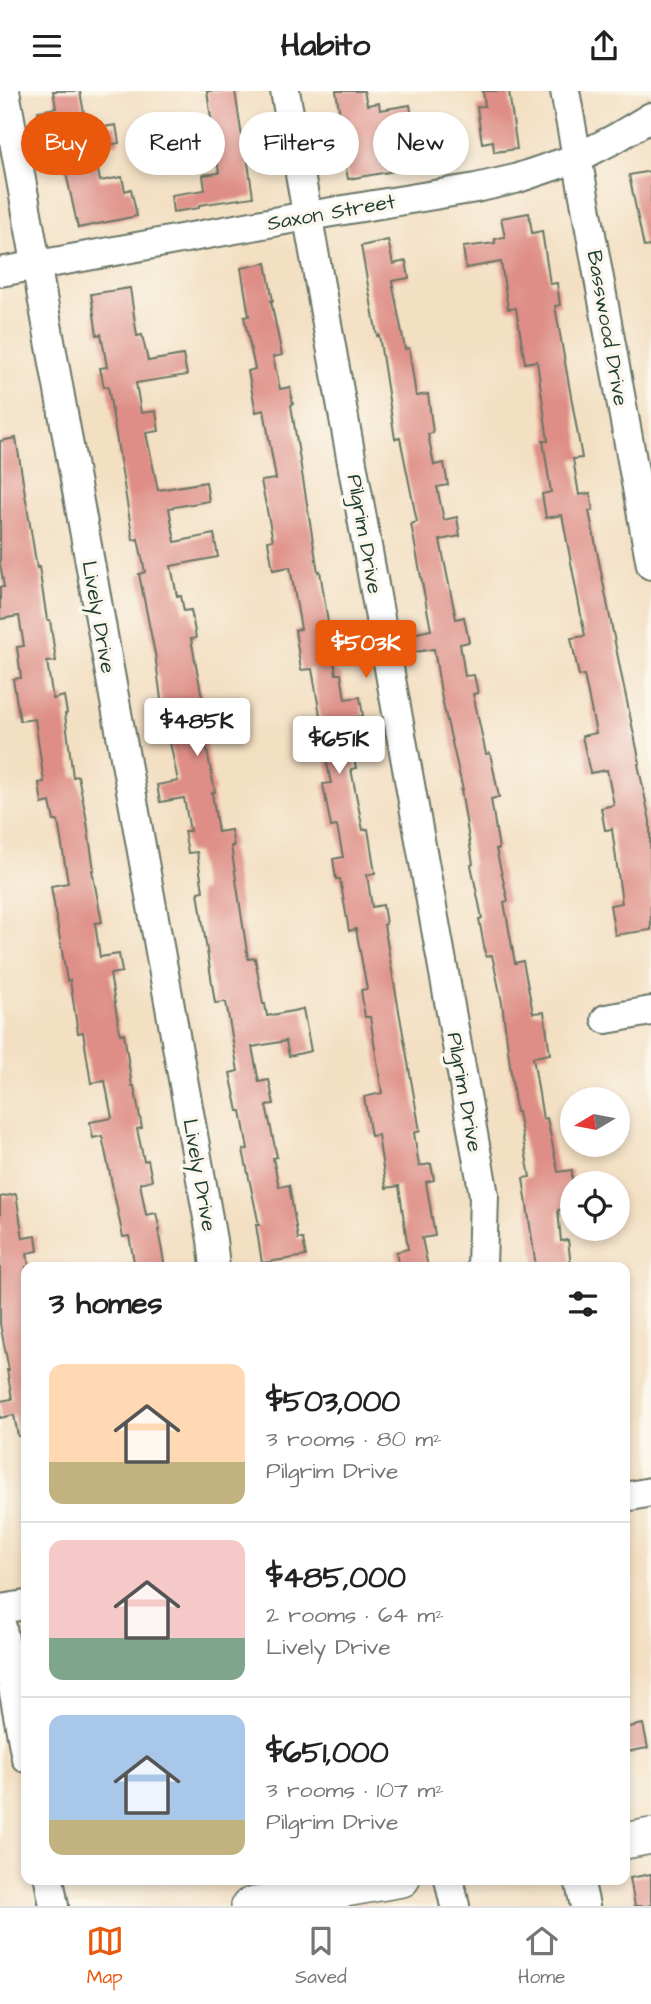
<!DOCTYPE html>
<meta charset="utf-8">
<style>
body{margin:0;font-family:"Architects Daughter",sans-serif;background:#f2f2f2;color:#222;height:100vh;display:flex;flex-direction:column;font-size:26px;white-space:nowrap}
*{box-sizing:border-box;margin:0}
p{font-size:23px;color:#767676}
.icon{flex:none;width:38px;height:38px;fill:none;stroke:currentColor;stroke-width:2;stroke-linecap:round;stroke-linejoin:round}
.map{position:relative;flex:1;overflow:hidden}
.panel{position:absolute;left:21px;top:1171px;width:609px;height:623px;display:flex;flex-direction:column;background:#fff;border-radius:14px;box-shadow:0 4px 10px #0003}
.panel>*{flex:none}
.top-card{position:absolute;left:21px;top:21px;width:609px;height:63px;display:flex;gap:14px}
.needle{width:46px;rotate:260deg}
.tools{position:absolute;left:560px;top:996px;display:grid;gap:14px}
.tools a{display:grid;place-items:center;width:70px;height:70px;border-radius:50%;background:#fff;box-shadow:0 4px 10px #0003;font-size:35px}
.price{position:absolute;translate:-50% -60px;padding:0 16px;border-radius:7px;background:#fff;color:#222;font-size:23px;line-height:46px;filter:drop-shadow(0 2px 4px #0008)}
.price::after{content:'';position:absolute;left:50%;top:42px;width:21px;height:16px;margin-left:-10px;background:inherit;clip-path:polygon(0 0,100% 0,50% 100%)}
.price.on{background:#ea580c;color:#fff}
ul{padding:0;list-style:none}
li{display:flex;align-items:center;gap:21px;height:175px;padding:0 28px}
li+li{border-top:2px solid #e0e0e0}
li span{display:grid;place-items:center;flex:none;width:196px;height:140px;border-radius:14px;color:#555}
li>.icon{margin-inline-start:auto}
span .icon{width:84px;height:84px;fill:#fffc;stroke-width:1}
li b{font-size:30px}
h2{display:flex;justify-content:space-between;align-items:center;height:84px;padding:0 28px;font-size:30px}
.tag{padding:0 24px;border-radius:32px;background:#fff;box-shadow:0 4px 10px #0003;font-size:24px;line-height:63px}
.tag.on{background:#ea580c;color:#fff}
header{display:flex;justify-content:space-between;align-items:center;height:91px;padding:0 28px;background:#fff;font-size:32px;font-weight:800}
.dock{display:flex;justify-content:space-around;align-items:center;height:98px;border-top:2px solid #e0e0e0;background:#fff;font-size:19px;color:#767676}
.dock a{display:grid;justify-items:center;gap:4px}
.dock .on{color:#ea580c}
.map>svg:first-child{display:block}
</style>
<header><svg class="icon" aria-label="menu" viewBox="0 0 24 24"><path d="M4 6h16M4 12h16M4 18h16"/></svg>Habito<svg class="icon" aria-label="share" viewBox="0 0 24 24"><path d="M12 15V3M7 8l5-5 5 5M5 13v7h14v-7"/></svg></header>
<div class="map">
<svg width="651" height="1815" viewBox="0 0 651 1815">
<rect width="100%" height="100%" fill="#fbf7ec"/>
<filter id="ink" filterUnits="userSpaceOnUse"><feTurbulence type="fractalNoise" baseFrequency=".0143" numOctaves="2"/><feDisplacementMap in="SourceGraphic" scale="14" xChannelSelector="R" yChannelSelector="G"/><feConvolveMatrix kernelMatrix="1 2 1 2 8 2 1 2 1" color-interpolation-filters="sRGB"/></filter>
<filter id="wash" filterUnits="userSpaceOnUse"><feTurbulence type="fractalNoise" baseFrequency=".00686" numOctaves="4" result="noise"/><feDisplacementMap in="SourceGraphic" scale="28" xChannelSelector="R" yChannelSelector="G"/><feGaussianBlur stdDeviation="1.57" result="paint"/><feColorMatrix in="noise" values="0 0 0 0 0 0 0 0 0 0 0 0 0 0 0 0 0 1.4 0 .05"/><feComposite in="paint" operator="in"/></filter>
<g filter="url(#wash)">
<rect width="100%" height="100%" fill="#f3dfc2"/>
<g id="blocks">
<!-- building -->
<g fill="#de8e86">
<path d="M53,0H80L87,39L116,34L119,52L94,57L100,90L122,86L125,100L131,98L137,125L78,137L63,68L69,67L63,34L41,38L38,20L56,17Z"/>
<path d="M207,0H235L245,66L247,65L253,106L199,114V117L173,121L171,104L205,99L203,84L219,82Z"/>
<path d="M336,0H364L367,14L379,12L380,19L410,14L414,41L422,40L429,74L348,88L341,49H344Z"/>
<path d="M483,0H509L517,58L494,61L493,50L482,52L477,16L485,15Z"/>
<path d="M651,80V155L644,156L629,84Z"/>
<path d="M529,122L532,142L542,140L550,193L557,192L560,214L555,215L582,367L573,368L579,404L590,402L593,419L589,420L622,587L640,672L638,673L650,730L651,839L615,844L610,814L622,812L612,738L605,739L601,717L614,714L607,679L590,682L582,645L596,642L584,584L579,585L571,547L585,545L562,424L546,427L542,403L551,401L543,350H548L537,270L525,272L516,217L508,218L501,171L466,177L463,156L495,152V148L505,146L501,127Z"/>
<path d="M388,149L393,173L406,170L409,187L392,190L405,258L409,257L416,305L428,303L433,342L428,343L434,374L444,372L448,394L437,396L444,429L457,426L460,445L440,449L456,528L464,526L469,551L460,553L465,585L474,584L478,602L473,603L486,663L490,662L499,706L491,708L499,758H496L508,810L504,811L515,872L523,870L533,922L544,921L550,963L533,966L543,1028L547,1027L558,1081L572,1079V1117L558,1119L561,1150L568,1149L571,1175L536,1176L523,1087L530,1086L518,1021H516L502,912L492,864L486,866L479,828L482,827L471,774L473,773L461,699H463L442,608L434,558L415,561L412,543L431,539L411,433L417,431L400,347L395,348L379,244L377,245L361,155Z"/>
<path d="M266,172L273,210H271L282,264L273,266L280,298L290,296L293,313L291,314L318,481L320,480L336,583H341L345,608L360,606L363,625L346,627L356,677L351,678L363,739L368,738L375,782L367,784L372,816L383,814L386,833L384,834L420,1040L414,1042L419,1075L431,1073L434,1089L426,1091L435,1145L422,1147L428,1176H399L396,1161L408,1158L399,1095L386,1097L378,1044L371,1045L364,1006L382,1002L370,926H365L361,899L367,898L356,838L349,840L340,788H336L333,768L343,766L337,735L331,736L323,693L331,692L324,658L312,661L309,644L323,641L312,578L301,579L295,539L301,538L290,476L273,479L268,450L273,449L261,390L276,388L264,319L256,321L248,280L255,278L244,226L249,225L241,177Z"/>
<path d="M130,197L137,245L142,244L148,270L183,264L187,284L136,292L141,322L156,320L159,340L146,342L158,399L206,391L209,410L169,417L175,451L214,443L218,466L171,475L177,505H181L184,520L191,519L196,547L191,548L210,648L205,649L215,701L212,702L218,741L231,739L234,755H231L248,868L255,867L263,913H265L267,925L303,918L311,960L289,965L286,950L252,956L259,991L269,989L274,1013L266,1014L277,1066L273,1067L279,1096L289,1094L298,1148H303L306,1165L262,1172L256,1134H259L243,1059L248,1058L241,1020H238L230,982L238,980L226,911L215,912L198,801L203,800L197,761L188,762L184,740H190L184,707L160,711L157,694L178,690L161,608L155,563L139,483L145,481L138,448L133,449L108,295L104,296L100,277L107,276L101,243L97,244L91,203Z"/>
<path d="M16,347L37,477L39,476L47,529H50L56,570L47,571L53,608L64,605L67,622L65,623L73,686L78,685L86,725L94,779H92L102,831L95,832L100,866L119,863L122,881L110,883L120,943L124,942L132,995H134L142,1037L137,1038L144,1070L148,1069L152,1089L140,1092L146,1124L156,1122L160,1139H158L165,1176H135L129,1145L123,1146L102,1045L93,1047L90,1031L112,1027L105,990L91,992L83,941L78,942L70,889L67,890L51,795L68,792L58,730H54L50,711L42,713L39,692L44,691L35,628L20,630L13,588L21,587L17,556L24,555L19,525L0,528V496H4L0,473V350Z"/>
<path d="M16,1103L23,1147L36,1145L38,1160L27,1162L29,1176H26V1345H18L14,1324L0,1327V1310L12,1308L7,1279H9L0,1233V1106Z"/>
<path d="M643,1633L648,1657L625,1661V1637Z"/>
<path d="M651,1783V1815H635L630,1787Z"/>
</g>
</g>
</g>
<g filter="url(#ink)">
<use href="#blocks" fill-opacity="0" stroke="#697666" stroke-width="2"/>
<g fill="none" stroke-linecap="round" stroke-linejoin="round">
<!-- minor casing -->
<g stroke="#697666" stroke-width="32">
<g id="minor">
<path d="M5,0L212,1149L215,1176"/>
<path d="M285,0L484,1104L482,1176"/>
<path d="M565,0L651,474"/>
<path d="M0,181L290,128L476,97L515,88L577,67L616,47L651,26"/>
<path d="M606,928L651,920"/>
<path d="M625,1406L651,1401"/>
<path d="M0,1518L26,1514"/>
<path d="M0,1526L26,1667"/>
<path d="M49,1788L54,1815"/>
<path d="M449,1788L455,1815"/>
<path d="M579,1788L585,1815"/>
</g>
</g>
<!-- major casing -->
<g stroke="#697666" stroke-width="38">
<g id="major">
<path d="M625,1750L651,1745"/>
<path d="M249,1815L402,1788"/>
</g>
</g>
<!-- minor -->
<use href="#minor" stroke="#fff" stroke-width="28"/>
<!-- major -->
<use href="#major" stroke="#fff" stroke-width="35"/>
</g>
</g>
<g text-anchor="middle" stroke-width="7" stroke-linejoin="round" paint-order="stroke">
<!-- street labels -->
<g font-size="21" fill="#1f3d34" stroke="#fbf7ec">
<text transform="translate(331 121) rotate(-10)" y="7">Saxon Street</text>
<text transform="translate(608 237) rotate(80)" y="7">Basswood Drive</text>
<text transform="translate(365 443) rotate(80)" y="7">Pilgrim Drive</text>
<text transform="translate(99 526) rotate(80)" y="7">Lively Drive</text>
<text transform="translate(465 1001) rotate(80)" y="7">Pilgrim Drive</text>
<text transform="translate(200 1084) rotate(80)" y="7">Lively Drive</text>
</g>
</g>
</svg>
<div class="tools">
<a><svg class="needle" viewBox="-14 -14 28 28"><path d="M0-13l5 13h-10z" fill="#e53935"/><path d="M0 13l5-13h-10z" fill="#767676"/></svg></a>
<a><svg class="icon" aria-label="locate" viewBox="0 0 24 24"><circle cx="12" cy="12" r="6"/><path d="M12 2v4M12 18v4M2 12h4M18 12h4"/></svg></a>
</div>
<b class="price on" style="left:366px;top:589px">$503K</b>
<b class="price" style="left:197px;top:667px">$485K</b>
<b class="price" style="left:339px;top:685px">$651K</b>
<div class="top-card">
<a class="tag on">Buy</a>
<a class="tag">Rent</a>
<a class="tag">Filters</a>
<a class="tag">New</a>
</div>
<section class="panel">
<h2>3 homes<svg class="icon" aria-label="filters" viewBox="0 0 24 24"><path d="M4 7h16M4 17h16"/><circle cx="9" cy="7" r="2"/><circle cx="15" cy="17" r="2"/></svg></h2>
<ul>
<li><span style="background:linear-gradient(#ffd9b3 70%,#c2b280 0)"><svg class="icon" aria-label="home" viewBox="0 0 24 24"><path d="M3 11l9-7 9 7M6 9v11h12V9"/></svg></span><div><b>$503,000</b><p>3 rooms · 80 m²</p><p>Pilgrim Drive</p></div></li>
<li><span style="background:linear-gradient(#f6c9c9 70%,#7fa58c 0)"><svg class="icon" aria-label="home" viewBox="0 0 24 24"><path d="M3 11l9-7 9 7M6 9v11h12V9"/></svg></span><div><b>$485,000</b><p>2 rooms · 64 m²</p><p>Lively Drive</p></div></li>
<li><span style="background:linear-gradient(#a9c7e8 75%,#c2b280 0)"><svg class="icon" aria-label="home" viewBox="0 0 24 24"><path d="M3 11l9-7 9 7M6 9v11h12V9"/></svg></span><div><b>$651,000</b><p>3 rooms · 107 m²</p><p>Pilgrim Drive</p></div></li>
</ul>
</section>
</div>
<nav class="dock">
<a class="on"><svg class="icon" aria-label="map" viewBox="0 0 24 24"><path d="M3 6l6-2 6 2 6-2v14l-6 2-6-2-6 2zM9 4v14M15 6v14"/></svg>Map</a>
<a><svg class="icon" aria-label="saved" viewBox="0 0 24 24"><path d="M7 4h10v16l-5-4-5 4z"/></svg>Saved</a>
<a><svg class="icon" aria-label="home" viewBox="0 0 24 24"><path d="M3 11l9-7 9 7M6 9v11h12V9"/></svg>Home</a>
</nav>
